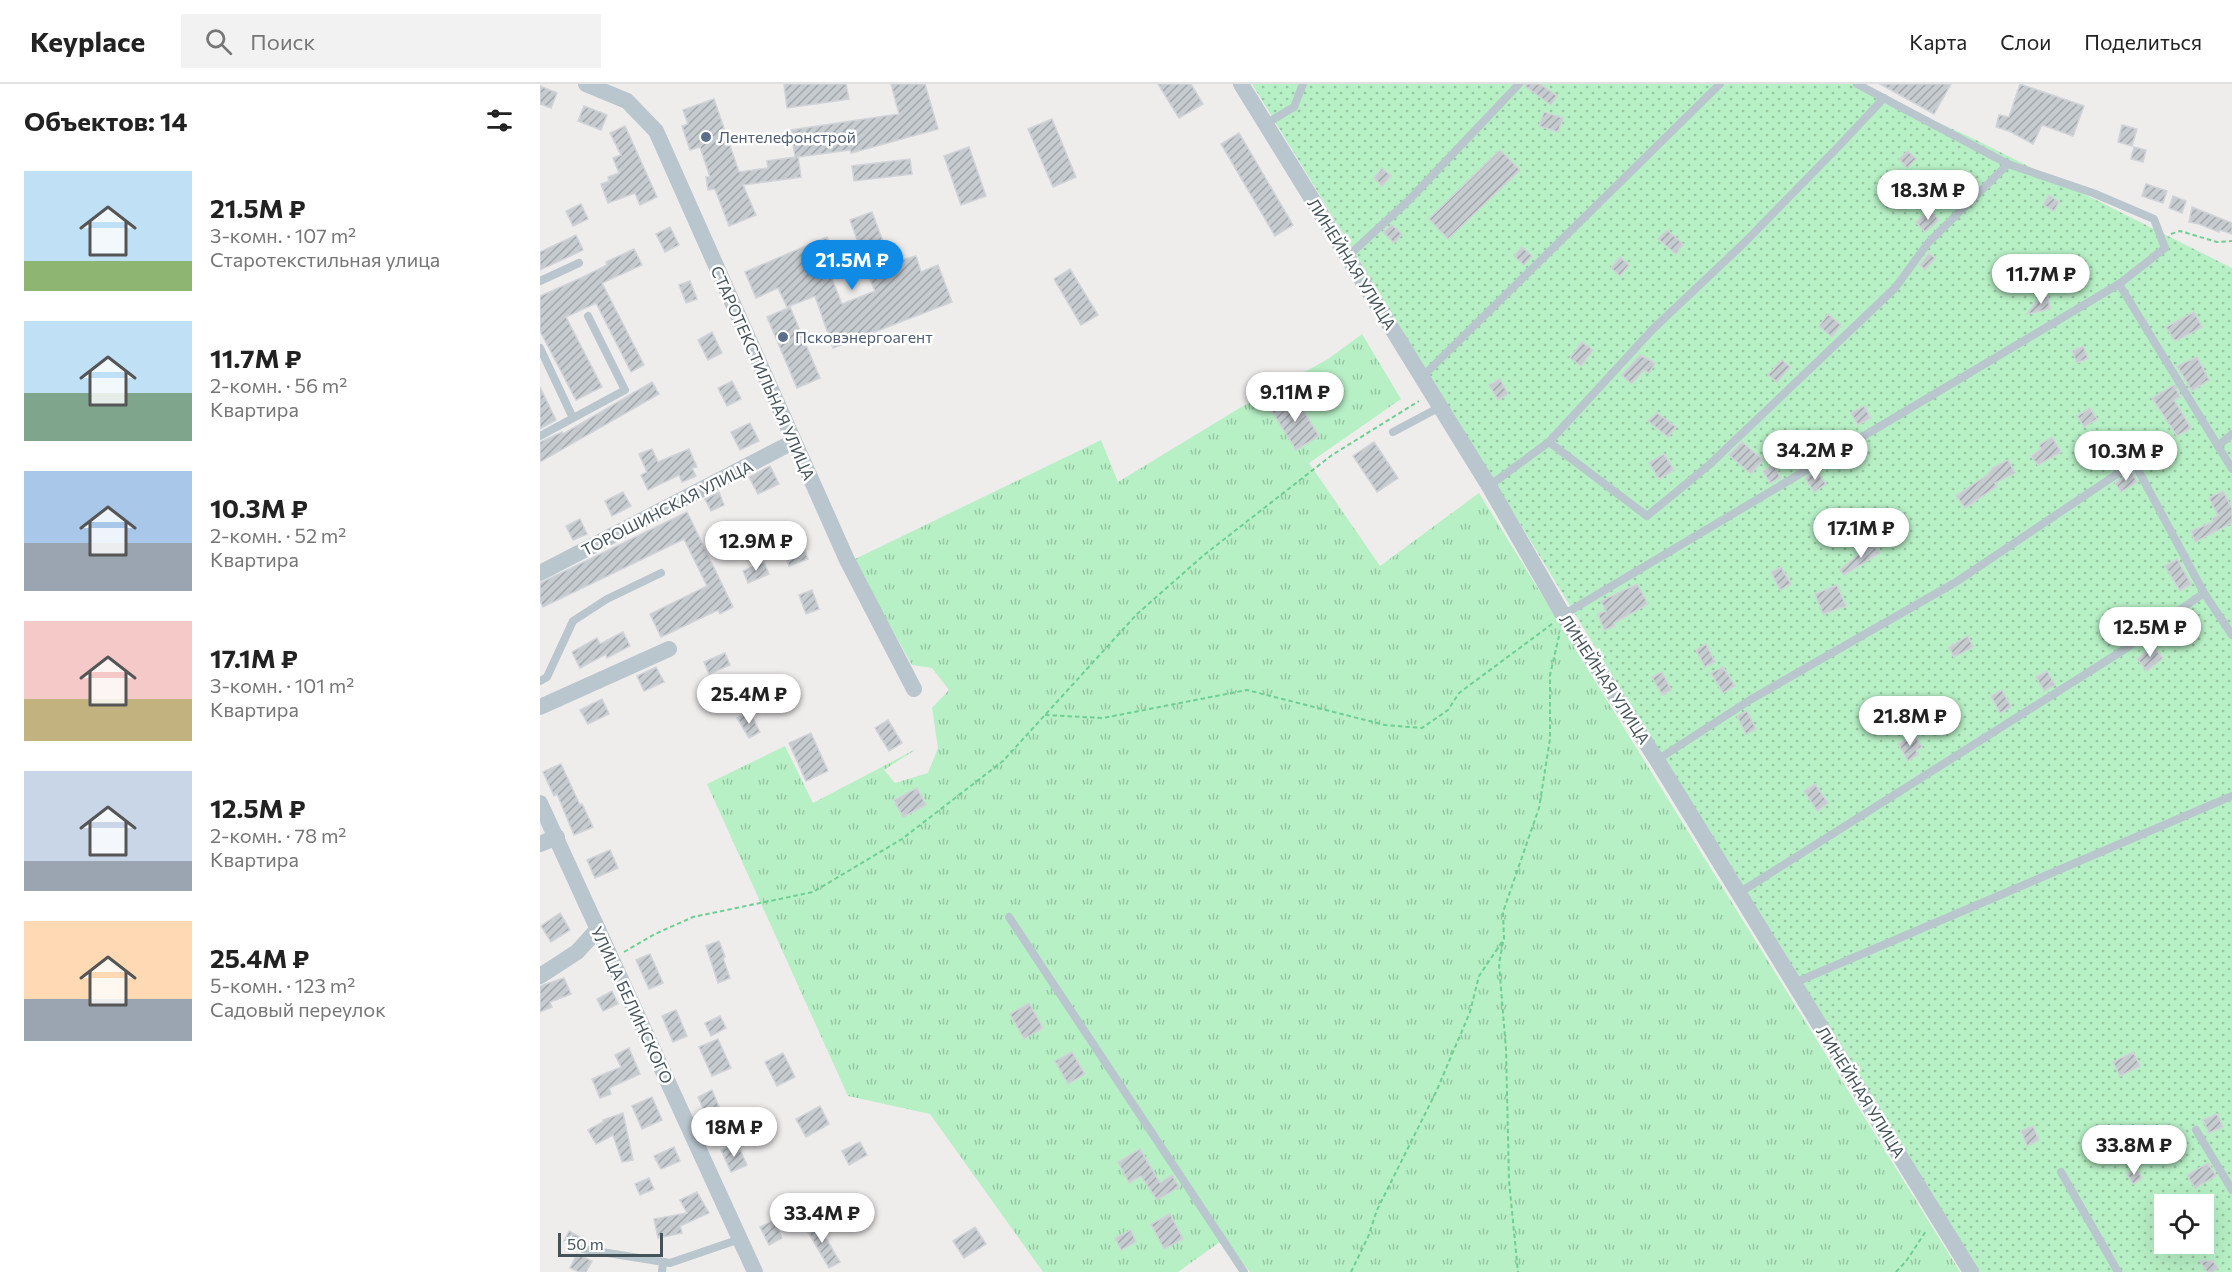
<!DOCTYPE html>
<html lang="ru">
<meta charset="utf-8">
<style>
body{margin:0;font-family:Commissioner,sans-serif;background:#f2f2f2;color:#222;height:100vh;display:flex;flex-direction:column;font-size:22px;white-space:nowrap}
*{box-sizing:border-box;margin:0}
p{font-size:20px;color:#767676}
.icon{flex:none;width:33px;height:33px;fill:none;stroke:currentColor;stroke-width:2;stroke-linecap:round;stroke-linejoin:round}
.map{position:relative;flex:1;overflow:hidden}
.details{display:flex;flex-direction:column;background:#fff;width:540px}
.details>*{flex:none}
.fabs{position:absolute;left:1614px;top:1110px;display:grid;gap:12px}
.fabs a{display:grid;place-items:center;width:60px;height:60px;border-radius:0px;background:#fff;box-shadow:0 6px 24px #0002;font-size:30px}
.scale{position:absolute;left:18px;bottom:15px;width:105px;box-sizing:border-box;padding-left:6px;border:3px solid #44535a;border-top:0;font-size:16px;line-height:21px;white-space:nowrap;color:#44535a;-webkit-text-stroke:4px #fff;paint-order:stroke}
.price{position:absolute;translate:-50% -51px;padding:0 14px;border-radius:21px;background:#fff;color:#222;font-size:20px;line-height:39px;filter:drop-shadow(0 2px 3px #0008)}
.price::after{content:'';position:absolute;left:50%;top:36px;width:18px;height:14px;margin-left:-9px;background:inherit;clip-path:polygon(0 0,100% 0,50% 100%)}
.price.on{background:#108be5;color:#fff}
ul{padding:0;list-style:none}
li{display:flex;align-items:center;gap:18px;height:150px;padding:0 24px}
li span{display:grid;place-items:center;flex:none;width:168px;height:120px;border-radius:0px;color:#555}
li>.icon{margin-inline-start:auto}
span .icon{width:72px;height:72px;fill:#fffc;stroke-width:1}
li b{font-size:26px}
h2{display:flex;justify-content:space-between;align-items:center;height:72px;padding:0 24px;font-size:26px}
header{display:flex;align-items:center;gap:36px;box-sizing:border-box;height:84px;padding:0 30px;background:#fff;border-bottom:2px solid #e0e0e0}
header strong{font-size:28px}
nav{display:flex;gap:33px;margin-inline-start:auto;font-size:21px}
.search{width:420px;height:54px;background:#f2f2f2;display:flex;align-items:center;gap:15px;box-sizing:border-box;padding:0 21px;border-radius:0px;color:#767676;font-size:22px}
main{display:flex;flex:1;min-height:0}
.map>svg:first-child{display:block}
</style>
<header>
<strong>Keyplace</strong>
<div class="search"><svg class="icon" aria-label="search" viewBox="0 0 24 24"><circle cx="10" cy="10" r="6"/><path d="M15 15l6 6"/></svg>Поиск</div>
<nav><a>Карта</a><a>Слои</a><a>Поделиться</a></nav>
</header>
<main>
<section class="details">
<h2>Объектов: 14<svg class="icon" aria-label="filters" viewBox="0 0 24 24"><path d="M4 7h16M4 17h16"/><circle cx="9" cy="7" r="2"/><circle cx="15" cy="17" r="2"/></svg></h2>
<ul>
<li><span style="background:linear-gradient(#bfe0f5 75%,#8fb573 0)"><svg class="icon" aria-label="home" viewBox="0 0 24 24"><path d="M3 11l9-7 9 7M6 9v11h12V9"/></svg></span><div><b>21.5M ₽</b><p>3-комн. · 107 m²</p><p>Старотекстильная улица</p></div></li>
<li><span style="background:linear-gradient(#bfe0f5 60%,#7fa58c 0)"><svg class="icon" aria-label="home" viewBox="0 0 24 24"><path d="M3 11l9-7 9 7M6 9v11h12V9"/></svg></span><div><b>11.7M ₽</b><p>2-комн. · 56 m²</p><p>Квартира</p></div></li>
<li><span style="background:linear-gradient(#a9c7e8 60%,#9aa5b1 0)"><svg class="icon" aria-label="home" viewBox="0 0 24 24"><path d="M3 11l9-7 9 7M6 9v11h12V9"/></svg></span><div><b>10.3M ₽</b><p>2-комн. · 52 m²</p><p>Квартира</p></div></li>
<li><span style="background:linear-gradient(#f6c9c9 65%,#c2b280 0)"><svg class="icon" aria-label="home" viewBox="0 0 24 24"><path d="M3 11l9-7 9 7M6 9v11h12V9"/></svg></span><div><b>17.1M ₽</b><p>3-комн. · 101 m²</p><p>Квартира</p></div></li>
<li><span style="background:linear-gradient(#c9d6e8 75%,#9aa5b1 0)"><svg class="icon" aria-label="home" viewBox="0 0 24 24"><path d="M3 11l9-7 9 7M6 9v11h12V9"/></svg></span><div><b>12.5M ₽</b><p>2-комн. · 78 m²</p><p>Квартира</p></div></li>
<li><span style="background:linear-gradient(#ffd9b3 65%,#9aa5b1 0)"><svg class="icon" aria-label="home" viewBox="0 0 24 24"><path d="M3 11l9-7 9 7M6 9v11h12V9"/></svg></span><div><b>25.4M ₽</b><p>5-комн. · 123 m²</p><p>Садовый переулок</p></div></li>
</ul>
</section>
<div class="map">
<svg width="1692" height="1188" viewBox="0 0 1692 1188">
<defs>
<pattern id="grass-tufts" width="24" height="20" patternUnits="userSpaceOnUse" patternTransform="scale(1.5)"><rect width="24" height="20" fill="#b7f0c5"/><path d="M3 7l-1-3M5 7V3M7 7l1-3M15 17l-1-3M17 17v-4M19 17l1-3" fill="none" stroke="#96c5a3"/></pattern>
<pattern id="garden-dots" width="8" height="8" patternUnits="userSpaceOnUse" patternTransform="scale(1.5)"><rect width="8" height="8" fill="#b7f0c5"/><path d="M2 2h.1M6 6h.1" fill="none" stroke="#96c5a3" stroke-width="1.8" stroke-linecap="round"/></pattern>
<pattern id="building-hatch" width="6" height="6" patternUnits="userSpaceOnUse" patternTransform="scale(1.5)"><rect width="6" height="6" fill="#c6cbd0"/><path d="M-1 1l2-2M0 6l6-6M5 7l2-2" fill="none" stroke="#a2a7ac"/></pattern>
</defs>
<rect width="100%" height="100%" fill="#efecec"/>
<!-- grass -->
<path fill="url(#grass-tufts)" d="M822,250L861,315L769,379L840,482L939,409L1420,1188H710L684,1155L638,1188H503L390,1030L308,1012L167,700L245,662L273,719L378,664L344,686L355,699L388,689L398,664L392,624L409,606L392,584L372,581L313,476L561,356L578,398L698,325L788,275Z"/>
<!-- garden -->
<path fill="url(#garden-dots)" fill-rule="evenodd" d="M712,0H1314L1430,53L1692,184V1188H1436ZM1624,1120H1664V1160H1624Z"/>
<!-- building -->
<g fill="url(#building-hatch)" stroke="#d0d3d8" stroke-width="1.5">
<path d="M244,0H306L309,15L247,24Z"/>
<path d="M351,0H385L398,45L311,69L310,66L258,73L261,93L203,101L216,131L189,142L175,105L168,106L166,93H170L160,63L150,66L142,42L148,40L143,26L174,15L199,88L228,84L227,77L255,73L251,46L359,30Z"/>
<path d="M618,0H651L663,20L639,34Z"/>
<path d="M986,0H1000L1017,12L1011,21L985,2Z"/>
<path d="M1340,0H1411L1394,30Z"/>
<path d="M1480,0L1544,22L1533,52L1502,41L1493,60L1469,47L1456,43L1459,31L1469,33Z"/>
<path d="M0,2L17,9L11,24L0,20Z"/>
<path d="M44,22L67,31L61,46L38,37Z"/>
<path d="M1004,28L1023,34L1018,48L999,42Z"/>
<path d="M512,35L536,93L513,103L488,45Z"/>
<path d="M1582,41L1597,45L1592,62L1578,58Z"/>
<path d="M85,42L117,113L100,121L95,109L68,119L61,100L69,97L68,93L79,89L73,74L81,71L70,49Z"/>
<path d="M699,49L753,141L735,152L681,60Z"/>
<path d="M429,63L446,112L421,121L404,72Z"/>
<path d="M1594,63L1606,66L1603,78L1591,75Z"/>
<path d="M960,66L980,86L908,155L889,135Z"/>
<path d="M1368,67L1376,75L1367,84L1359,75Z"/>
<path d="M370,75L372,90L314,97L312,82Z"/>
<path d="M842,84L851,92L842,102L834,94Z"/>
<path d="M1606,100L1627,107L1623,119L1602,112Z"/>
<path d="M1509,111L1519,118L1514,127L1503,121Z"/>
<path d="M1633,112L1646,117L1642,129L1629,124Z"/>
<path d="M41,120L48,135L33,142L26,127Z"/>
<path d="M1652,123L1692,139V150L1680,146L1679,148L1659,140L1649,138Z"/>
<path d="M1390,126L1399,136L1385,148L1376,138Z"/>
<path d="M332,128L347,168L335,175L327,155L318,158L310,136Z"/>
<path d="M852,141L862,150L854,159L843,148Z"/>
<path d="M130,143L139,161L125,168L116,150Z"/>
<path d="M1127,146L1143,160L1136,170L1118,155Z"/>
<path d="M36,151L43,166L0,186V168Z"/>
<path d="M287,153L301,185L290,190L302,220L335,207L326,186L376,172L381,188L398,181L412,218L293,264L275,212L247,223L238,204L216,214L205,188Z"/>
<path d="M982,163L992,172L984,181L974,172Z"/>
<path d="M94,165L102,181L62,199L104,281L91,288L56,219L26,233L62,303L36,316L0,247V212L43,193L67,181L66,178Z"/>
<path d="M1389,169L1395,174L1385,186L1380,181Z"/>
<path d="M1080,173L1089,181L1080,192L1071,184Z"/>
<path d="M530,185L558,231L541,241L514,195Z"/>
<path d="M150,197L157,215L146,219L139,201Z"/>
<path d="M1508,212L1510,225L1487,230L1499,214Z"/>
<path d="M250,223L280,294L257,304L227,233Z"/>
<path d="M1654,228L1662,243L1638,256H1634L1626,243Z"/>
<path d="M1288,230L1301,241L1292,253L1279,242Z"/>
<path d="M172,248L182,269L168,276L158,256Z"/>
<path d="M1042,258L1053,266L1041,282L1030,274Z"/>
<path d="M1543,262L1548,274L1537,279L1532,267Z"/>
<path d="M1100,271L1115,279L1109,289L1104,286L1091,300L1082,291Z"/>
<path d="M1657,273L1669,296L1652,307L1637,282Z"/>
<path d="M1242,276L1250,283L1237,298L1228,291Z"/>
<path d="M960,295L968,310L958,316L949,301Z"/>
<path d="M192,297L201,315L187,322L178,304Z"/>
<path d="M112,298L119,310L0,378V358L22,348L23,350Z"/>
<path d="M1634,301L1640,313L1634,316L1651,344L1637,352L1612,314Z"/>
<path d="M0,303L16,336L0,345Z"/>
<path d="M754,311L779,352L756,366L731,326Z"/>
<path d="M1324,322L1331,334L1318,341L1311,329Z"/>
<path d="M1550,324L1557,335L1544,343L1537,332Z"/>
<path d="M1117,329L1136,343L1128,353L1108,337Z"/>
<path d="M210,339L219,357L200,366L191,348Z"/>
<path d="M1512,353L1521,368L1498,381L1491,372L1501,365L1499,361Z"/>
<path d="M834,358L858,394L837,408L813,372Z"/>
<path d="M1202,358L1223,376L1211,390L1189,371Z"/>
<path d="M112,365L118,378L149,365L157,383L152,384L156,392L142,398L139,391L108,406L101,391L107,388L99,370Z"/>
<path d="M1124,370L1134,386L1119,395L1109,379Z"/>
<path d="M1468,376L1475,389L1455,399L1457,402L1425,424L1416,412L1447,391L1454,383Z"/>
<path d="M1234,381L1240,394L1230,399L1223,387Z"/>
<path d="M230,382L239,400L218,410L209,393Z"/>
<path d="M1277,387L1286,400L1274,408L1265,394Z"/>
<path d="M1592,388L1597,398L1581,408L1575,399Z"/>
<path d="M1683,407L1692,425V439L1655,458L1651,447L1673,438L1672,435L1678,431L1669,414Z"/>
<path d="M83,408L91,422L72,432L65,417Z"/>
<path d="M179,408L184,421L171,427L165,415Z"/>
<path d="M147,428L193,523L180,530L178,526L121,553L110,530L167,502L144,455L3,523L0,517V499Z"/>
<path d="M40,435L47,450L33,456L26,442Z"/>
<path d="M261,456L268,475L249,482L242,463Z"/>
<path d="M1332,459L1340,469L1304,491L1300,486Z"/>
<path d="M1637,475L1651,500L1640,507L1625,482Z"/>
<path d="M224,478L229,490L208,499L203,487Z"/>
<path d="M1241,483L1251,500L1240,506L1231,488Z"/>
<path d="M1097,500L1108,520L1074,539L1075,542L1064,546L1058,530L1066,527L1061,517Z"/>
<path d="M1297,501L1306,522L1283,530L1275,510Z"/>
<path d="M272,506L279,525L266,530L259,511Z"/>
<path d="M1644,534L1651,549L1642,554L1634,539Z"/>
<path d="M83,548L90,562L67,574L66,570L40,584L32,568L57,554L60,560Z"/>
<path d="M1428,552L1433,563L1414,573L1409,563Z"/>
<path d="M1166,560L1175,578L1165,583L1156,566Z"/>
<path d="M1613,562L1623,574L1607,587L1597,575Z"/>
<path d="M185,569L190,581L169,590L164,578Z"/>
<path d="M116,583L124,598L104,607L97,592Z"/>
<path d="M1183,583L1195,602L1183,609L1171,589Z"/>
<path d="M1507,587L1515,601L1504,607L1496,593Z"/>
<path d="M1122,588L1131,606L1122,611L1112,593Z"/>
<path d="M1462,606L1471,623L1460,629L1451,612Z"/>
<path d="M62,615L69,630L48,640L40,626Z"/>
<path d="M209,627L220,648L209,654L197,634Z"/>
<path d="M1207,627L1216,645L1206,650L1197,632Z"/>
<path d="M348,636L362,659L349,667L335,644Z"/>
<path d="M271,649L288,687L266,697L249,659Z"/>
<path d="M1375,651L1382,663L1376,666L1378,671L1368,677L1358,660Z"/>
<path d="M21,680L40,721L42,720L53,743L34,751L17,710L14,712L3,688Z"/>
<path d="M1275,700L1288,719L1277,727L1264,707Z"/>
<path d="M377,704L386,721L363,733L354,716Z"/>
<path d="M70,766L78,784L55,794L47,776Z"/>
<path d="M20,829L30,846L11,858L1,842Z"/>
<path d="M179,857L185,873L183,874L190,894L178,899L166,862Z"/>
<path d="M110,870L123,899L109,905L96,876Z"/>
<path d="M24,894L31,910L10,918L12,923L0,928V902Z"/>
<path d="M72,907L78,920L63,927L57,915Z"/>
<path d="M489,919L503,944L484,955L470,930Z"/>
<path d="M136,926L147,952L133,958L122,932Z"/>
<path d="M180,932L186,944L171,952L165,939Z"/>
<path d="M178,955L191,984L172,992L159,963Z"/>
<path d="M89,964L100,990L69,1004L71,1010L60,1014L52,995L81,983L75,971Z"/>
<path d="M532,968L545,990L528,1000L515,977Z"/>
<path d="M1593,968L1600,982L1580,992L1573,978Z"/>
<path d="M243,969L255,993L237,1002L225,978Z"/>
<path d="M172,1006L180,1025L166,1031L158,1013Z"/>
<path d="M112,1013L122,1036L102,1045L92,1022Z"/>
<path d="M280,1022L289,1040L266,1053L256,1035Z"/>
<path d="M83,1029L93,1076L82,1078L73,1051L56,1060L48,1046L63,1038V1036Z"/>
<path d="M1677,1030L1683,1043L1669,1049L1663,1036Z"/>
<path d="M1493,1042L1499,1056L1487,1062L1481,1047Z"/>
<path d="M1601,1050L1609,1063L1598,1069L1590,1055Z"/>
<path d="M320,1058L327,1071L309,1081L302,1067Z"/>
<path d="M197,1059L207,1081L191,1088L181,1066Z"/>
<path d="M134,1063L140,1077L121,1085L114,1072Z"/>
<path d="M600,1065L620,1099L632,1091L639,1103L617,1116L601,1092L589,1099L578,1078Z"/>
<path d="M1668,1079L1676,1092L1655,1104L1647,1091Z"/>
<path d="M1596,1084L1602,1094L1593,1100L1587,1090Z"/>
<path d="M109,1094L114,1105L100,1111L95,1100Z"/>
<path d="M157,1108L169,1129L140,1142L142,1149L118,1154L114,1135L147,1129L140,1116Z"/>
<path d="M630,1130L643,1155L624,1165L611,1140Z"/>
<path d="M234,1136L242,1154L229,1161L220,1143Z"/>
<path d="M275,1136L300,1178L289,1184L264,1141Z"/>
<path d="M435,1143L446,1160L424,1174L413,1157Z"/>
<path d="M591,1146L596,1158L581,1166L575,1154Z"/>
<path d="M29,1147L40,1153L35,1163L24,1157Z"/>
<path d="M37,1170L52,1177L46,1188H39L30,1184Z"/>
<path d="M1660,1177H1673L1678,1184L1672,1188H1667Z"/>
</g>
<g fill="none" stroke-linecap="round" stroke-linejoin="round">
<!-- path -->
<g stroke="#6ecf92" stroke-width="2" stroke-dasharray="4.5 3" stroke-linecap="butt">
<path d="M1631,150L1640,147L1677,158L1692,157"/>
<path d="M505,631L563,634L707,606L845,641L882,644L908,626L919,609L1012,540"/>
<path d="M963,858L959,880L966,965L969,1097L978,1188"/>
<path d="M84,868L115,850L153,833L273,808L362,755L463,677L597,530L664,471L792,371L879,317"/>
<path d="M811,1188L828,1153L837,1126L896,1008L930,928L939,892L964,855L963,828L999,724L1010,655V591L1019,552"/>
<path d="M1356,1188L1367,1176L1386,1147"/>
</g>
<!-- lane -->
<g stroke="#b9c6cd" stroke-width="8">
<path d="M725,40L754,23L763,0"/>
<path d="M806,174L869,116L979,0"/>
<path d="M0,197L39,179"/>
<path d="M1579,200L1692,385"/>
<path d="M0,264L33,334"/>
<path d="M882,293L1180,0"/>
<path d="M853,348L900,323"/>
<path d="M0,352L85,306L48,232"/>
<path d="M1009,358L1107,432L1169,381L1355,204L1388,159L1468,80"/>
<path d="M1678,362L1692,350"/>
<path d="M949,402L1009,358L1113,245L1203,160L1298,63L1344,14"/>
<path d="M1023,531L1579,200L1625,164L1614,135L1553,109L1468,80L1317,0"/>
<path d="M0,597L7,593L33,537L67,515L121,489"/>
<path d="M1117,676L1210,616L1416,498L1592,380L1596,382L1664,509"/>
<path d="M1199,809L1582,567L1664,509L1692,551"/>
<path d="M469,833L704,1188"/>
<path d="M1254,899L1692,712"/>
<path d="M1656,1046L1692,1106"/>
<path d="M1521,1088L1578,1188"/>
<path d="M43,1165L130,1179L200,1155"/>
<path d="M122,1188L123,1178"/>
</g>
<!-- street -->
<g stroke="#b9c6cd" stroke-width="16">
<path d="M46,0L87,17L116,47L307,476L374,605"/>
<path d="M701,0L949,402L1023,531L1117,676L1431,1188"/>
<path d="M0,489L253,358"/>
<path d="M0,623L129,565"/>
<path d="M0,719L215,1188"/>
<path d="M0,760L17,753"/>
<path d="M0,892L37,868L58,845"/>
</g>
</g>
<!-- markers -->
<g fill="#5c6f8a" stroke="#fff" stroke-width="2">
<circle cx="166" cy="53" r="6"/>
<circle cx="243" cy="253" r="6"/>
</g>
<g text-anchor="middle" stroke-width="5" stroke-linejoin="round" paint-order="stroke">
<!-- service labels -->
<g font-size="16" fill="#4e5e75" stroke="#fff" text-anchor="start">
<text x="178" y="59">Лентелефонстрой</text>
<text x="255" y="259">Псковэнергоагент</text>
</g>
<!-- street labels -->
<g font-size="16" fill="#44535a" stroke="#fff">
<text transform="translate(812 180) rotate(58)" y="6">ЛИНЕЙНАЯ УЛИЦА</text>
<text transform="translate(223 289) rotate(66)" y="6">СТАРОТЕКСТИЛЬНАЯ УЛИЦА</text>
<text transform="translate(127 424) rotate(-27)" y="6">ТОРОШИНСКАЯ УЛИЦА</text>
<text transform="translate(1065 595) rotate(57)" y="6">ЛИНЕЙНАЯ УЛИЦА</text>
<text transform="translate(92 921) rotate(65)" y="6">УЛИЦА БЕЛИНСКОГО</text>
<text transform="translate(1321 1008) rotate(58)" y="6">ЛИНЕЙНАЯ УЛИЦА</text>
</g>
</g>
</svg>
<div class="fabs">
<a><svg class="icon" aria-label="locate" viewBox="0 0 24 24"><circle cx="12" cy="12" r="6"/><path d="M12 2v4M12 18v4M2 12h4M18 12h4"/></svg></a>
</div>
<div class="scale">50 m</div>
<b class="price" style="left:1388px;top:137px">18.3M ₽</b>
<b class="price on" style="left:312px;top:207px">21.5M ₽</b>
<b class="price" style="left:1501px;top:221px">11.7M ₽</b>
<b class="price" style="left:755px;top:339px">9.11M ₽</b>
<b class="price" style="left:1275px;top:397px">34.2M ₽</b>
<b class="price" style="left:1586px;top:398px">10.3M ₽</b>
<b class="price" style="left:1321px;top:475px">17.1M ₽</b>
<b class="price" style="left:216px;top:488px">12.9M ₽</b>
<b class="price" style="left:1610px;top:574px">12.5M ₽</b>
<b class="price" style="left:209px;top:641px">25.4M ₽</b>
<b class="price" style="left:1370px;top:663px">21.8M ₽</b>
<b class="price" style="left:194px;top:1074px">18M ₽</b>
<b class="price" style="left:1594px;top:1092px">33.8M ₽</b>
<b class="price" style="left:282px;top:1160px">33.4M ₽</b>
</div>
</main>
